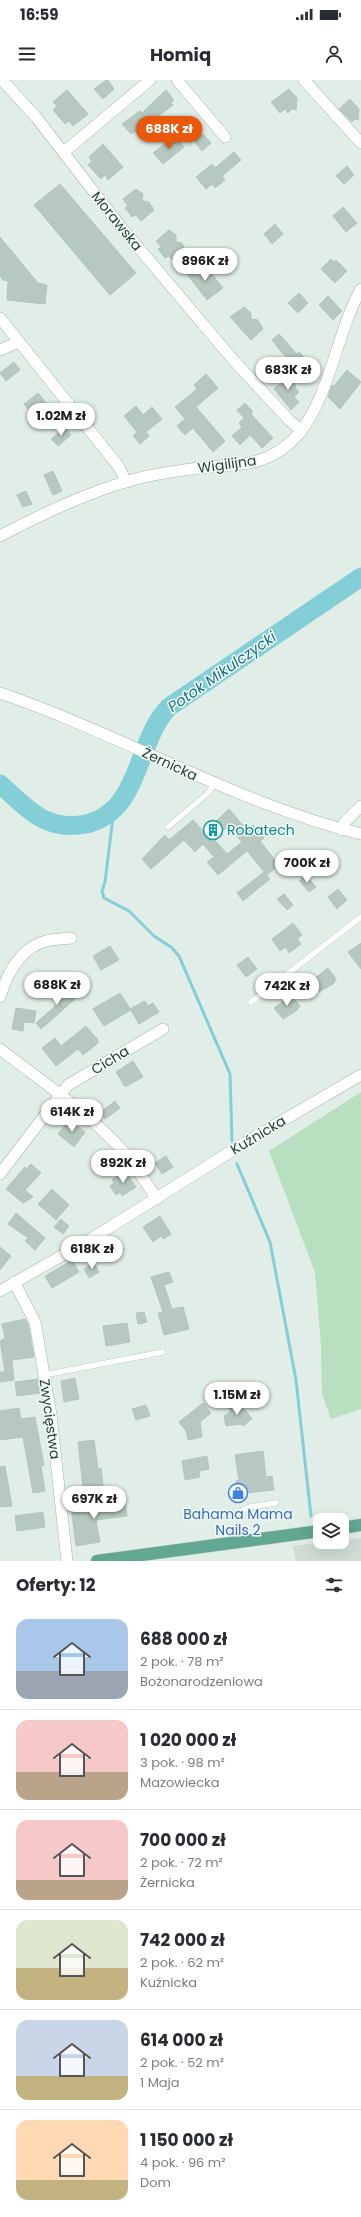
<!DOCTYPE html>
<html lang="pl">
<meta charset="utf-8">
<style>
body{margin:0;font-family:Poppins,sans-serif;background:#f7f7f7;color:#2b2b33;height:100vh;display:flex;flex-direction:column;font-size:15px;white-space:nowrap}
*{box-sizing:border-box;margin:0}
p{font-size:13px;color:#7c7c81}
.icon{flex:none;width:22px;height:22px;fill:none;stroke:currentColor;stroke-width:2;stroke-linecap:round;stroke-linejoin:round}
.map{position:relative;height:1481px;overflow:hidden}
.sheet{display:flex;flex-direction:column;background:#fff;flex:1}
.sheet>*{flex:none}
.controls{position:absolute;left:313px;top:1433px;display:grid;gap:8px}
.controls a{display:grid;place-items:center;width:36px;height:36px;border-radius:8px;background:#fff;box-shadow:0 4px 16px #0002;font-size:20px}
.price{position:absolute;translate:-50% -34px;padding:0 9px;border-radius:14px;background:#fff;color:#222;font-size:13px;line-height:26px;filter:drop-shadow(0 1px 2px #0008)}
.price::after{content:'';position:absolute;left:50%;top:24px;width:12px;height:9px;margin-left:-6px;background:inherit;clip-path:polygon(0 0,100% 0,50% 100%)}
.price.current{background:#ea580c;color:#fff}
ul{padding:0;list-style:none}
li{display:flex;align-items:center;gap:12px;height:100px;padding:0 16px}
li+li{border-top:1px solid #e1e1e2}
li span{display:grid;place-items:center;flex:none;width:112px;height:80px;border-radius:12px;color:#555}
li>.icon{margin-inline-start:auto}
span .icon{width:48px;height:48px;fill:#fffc;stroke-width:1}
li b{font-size:17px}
h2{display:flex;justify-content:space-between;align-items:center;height:48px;padding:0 16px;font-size:17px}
.status{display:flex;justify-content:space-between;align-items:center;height:28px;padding:0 20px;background:#fff;direction:ltr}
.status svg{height:11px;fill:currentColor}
header{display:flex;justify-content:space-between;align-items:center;height:52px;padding:0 16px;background:#fff;font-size:18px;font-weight:700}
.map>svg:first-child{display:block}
</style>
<div class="status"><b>16:59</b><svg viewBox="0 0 49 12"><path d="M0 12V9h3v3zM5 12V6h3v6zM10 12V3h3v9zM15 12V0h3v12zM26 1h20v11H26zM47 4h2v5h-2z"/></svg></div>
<header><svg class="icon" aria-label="menu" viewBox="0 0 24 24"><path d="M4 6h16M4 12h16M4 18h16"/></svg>Homiq<svg class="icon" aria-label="person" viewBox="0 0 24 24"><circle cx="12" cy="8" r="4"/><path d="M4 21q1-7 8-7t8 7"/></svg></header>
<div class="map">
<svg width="361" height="1481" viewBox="0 0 361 1481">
<rect width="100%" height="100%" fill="#e1ede7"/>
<!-- built -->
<path fill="#cfddd6" d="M361,1458V1481H296L293,1466Z"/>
<!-- green -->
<path fill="#b8e0c0" d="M361,1012V1329L331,1339L322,1314L321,1266L315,1192L269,1071Z"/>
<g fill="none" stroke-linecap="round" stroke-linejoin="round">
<!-- stream -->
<g stroke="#84cfd7" stroke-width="3">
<path d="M114,729L105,802L102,811L104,818L129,831L154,856L171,867L179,876L230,994L232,1061"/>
<path d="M237,1084L270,1162L296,1300L311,1436"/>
</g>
<!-- river -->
<path stroke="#84cfd7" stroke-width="19" d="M0,704C28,729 46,752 86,744C141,732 136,660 169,627L361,497"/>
</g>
<!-- building -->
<g fill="#b6c8c0" stroke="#b3c7be" fill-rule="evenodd">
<path d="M106,0H108L114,9L103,19L94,9Z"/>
<path d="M289,9L297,18L296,30L292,29L288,33L285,29L280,33L271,22Z"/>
<path d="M67,10L88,34L73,46L69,41L65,44L53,30L57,26L53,22Z"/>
<path d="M166,10L174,20L171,23L173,25L150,42L151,44L138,55L135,51L131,54L122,44L140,31L142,33Z"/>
<path d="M350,19L359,29L358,40L355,39L352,42L339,29Z"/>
<path d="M203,54L211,63L202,71L194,61Z"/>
<path d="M175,56L184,67L163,84L153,73Z"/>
<path d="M103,64L123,87L108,100L105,95L101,99L88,85L92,81L89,77Z"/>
<path d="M234,72L241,80L222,96L225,100L215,108L212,104L206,109L196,97L212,84L215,88Z"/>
<path d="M347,86L354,95L344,104L336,96Z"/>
<path d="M60,104L136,193L110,215L34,125Z"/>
<path d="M136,109L143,114L142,121L149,122L154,130L141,141L136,135L132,137L125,128L128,126L123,119Z"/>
<path d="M343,127L357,143L346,152L333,136Z"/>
<path d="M275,144L283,154L272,164L264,154Z"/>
<path d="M169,150L176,155V162L182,163L186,171L174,182L169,176L165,178L158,169L161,167L156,161Z"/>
<path d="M0,157L38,203L47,205L45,224L7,220L8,201L3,200L0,196Z"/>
<path d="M331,179L334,182L336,180L347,191L335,203L321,189Z"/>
<path d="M198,185L206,194L210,192L223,208L207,220L187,194Z"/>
<path d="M299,213L308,223L298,233L288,223Z"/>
<path d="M328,216L342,231L333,240L319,225Z"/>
<path d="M244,227L251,233V239L258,240L263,249L251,260L230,237Z"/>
<path d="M279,254L297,274L299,272L319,291L311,300L282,273L272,260Z"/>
<path d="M14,282L20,290L6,301L0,293Z"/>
<path d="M295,290V307L299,312L294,317L299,322L291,330L274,309Z"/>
<path d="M347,290L361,302L340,329L328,317L332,305L334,306Z"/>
<path d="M206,294L218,308L196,327L225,361L213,372L193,348L185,355L177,346L185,339L175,327L197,309L194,305Z"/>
<path d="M38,313L46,323L32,334L24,324Z"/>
<path d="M245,323L253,332L251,334L273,358L262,368L250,355L240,365L232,356L242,347L239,343L244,338L237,330Z"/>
<path d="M136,326L143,335L152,327L162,339L146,352L149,356L140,364L133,356L137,352L124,336Z"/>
<path d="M65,348L71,355L58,366L51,359Z"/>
<path d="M53,391L62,411L53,415L44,395Z"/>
<path d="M26,411L32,424L23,427L17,415Z"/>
<path d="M229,729L247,750L253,745L264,758L260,761L279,785L267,795L247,771L218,795L207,782L214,777L203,764L195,772L184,760L151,789L142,779L165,755L169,760L193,740L204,752ZM228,746L242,762L227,774L214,759Z"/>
<path d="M264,792L270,799L243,821L237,813Z"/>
<path d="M306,795L316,807L309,812L299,801Z"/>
<path d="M338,809L347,820L337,829L328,817Z"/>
<path d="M284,814L293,825L287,830L277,819Z"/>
<path d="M293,843L302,855L297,859L301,864L289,873L286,867L280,871L272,859Z"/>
<path d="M361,863V889L348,872Z"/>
<path d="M110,866L119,880L101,890L93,876Z"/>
<path d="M248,877L257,889L246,897L237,885Z"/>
<path d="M328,888L336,899L333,904L319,912L311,901Z"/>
<path d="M63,906L75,919L41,949L36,943L60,922L53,914Z"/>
<path d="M120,913L131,930L104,946L93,929Z"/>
<path d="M291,915L300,926L296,931L283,939L274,928Z"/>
<path d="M145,921L148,926L153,923L159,932L139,944L130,929Z"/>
<path d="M16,928L36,931L34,943L24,942L23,951L12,949Z"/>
<path d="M86,946L98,960V963L83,975L78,969L56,986L42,968L55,958L61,966Z"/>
<path d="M133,981L143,997L125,1007L116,992Z"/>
<path d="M115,1021L120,1028L105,1039L100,1033Z"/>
<path d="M69,1040L85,1052L74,1067L58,1054Z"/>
<path d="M166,1076L173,1087L162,1094L155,1083Z"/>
<path d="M31,1084L41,1093L25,1110L33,1117L23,1123L6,1109L25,1087L26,1089Z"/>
<path d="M125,1091L136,1107L122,1116L120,1112L116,1115L110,1106L114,1103L112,1100Z"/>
<path d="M52,1109L69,1125L56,1140L38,1124Z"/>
<path d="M16,1133L45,1158L35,1170L25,1161L28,1158L8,1144Z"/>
<path d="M160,1136L171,1154L164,1159L161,1156L153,1162L143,1147Z"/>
<path d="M61,1139L69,1146L63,1154L54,1147Z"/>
<path d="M116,1159L124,1170L111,1179L103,1168Z"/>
<path d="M0,1167L11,1176L0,1190Z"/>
<path d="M72,1180L79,1192L52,1208L45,1196Z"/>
<path d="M94,1183L99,1192L89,1198L84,1189Z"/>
<path d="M169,1192L173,1202L164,1205L172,1229L183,1227L189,1249L164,1255L158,1233L163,1232L151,1197Z"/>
<path d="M144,1232L147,1242L138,1244L136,1233Z"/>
<path d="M25,1239L28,1244L34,1277L12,1280L14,1300L0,1302V1292H5L0,1261L5,1258L2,1244Z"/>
<path d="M127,1243L130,1262L106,1266L103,1246Z"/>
<path d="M75,1298L79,1319L64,1322L61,1301Z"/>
<path d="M38,1299L40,1313L17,1316L15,1302Z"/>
<path d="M238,1321L252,1339L243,1346L241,1344L226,1346L224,1336L231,1331L228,1328Z"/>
<path d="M203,1323L211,1333L200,1342L202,1357L188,1360L186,1351L179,1342Z"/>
<path d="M146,1325L150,1336L136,1340L132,1329Z"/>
<path d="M19,1328L21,1339L35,1337L44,1385L41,1386L45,1411L33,1413L23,1357L0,1360V1331Z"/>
<path d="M94,1360L98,1389L101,1388L103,1405L83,1408L78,1362Z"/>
<path d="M263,1371L266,1397L272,1396L274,1410L238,1414L236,1401L239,1400L235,1375Z"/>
<path d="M207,1376L209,1389L199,1391L200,1397L185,1400L182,1381Z"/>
<path d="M5,1386L12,1426L0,1427V1387Z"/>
<path d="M125,1420L127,1436L96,1440L100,1462L76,1466L71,1428Z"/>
<path d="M43,1432L45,1447L17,1451L15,1436Z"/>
</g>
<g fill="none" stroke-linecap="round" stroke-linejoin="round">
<!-- lane casing -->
<g stroke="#a3b5ae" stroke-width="6">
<g id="lane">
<path d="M168,747L208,713L214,704"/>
<path d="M251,922L361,837"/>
<path d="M44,1295L163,1272"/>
<path d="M232,1436L250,1427L276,1423"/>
</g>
</g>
<!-- street casing -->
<g stroke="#a3b5ae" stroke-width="12">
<g id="street">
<path d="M2,0L36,37L121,147L235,282L290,341L301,350"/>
<path d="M177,0L225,57"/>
<path d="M304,0L361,63"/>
<path d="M64,72L150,0"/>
<path d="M0,238L119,387L126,402"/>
<path d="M0,270L19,262"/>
<path d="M0,456C38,436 85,414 125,402C154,393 188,389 218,386C230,385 245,385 257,381C274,376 290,365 301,351C331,311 337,252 361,209"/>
<path d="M0,613C123,655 235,723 361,754"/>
<path d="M342,750L344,743L361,726"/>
<path d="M0,917C7,894 20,868 46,861C53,859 63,859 71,858"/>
<path d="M0,969C41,1001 88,1032 123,1071C135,1086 146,1103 157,1119"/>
<path d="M0,1094L68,1005L163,949"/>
<path d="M14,1202L35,1242L51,1335L67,1481"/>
<path d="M0,1211L91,1159L246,1062L361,995"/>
</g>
</g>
<!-- primary casing -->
<g stroke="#c0c9c6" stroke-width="13">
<g id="primary">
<path d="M342,1448L361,1445"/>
<path d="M97,1481L320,1451"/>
</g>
</g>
<!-- lane -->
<use href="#lane" stroke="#fff" stroke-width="5.5"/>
<!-- street -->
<use href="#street" stroke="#fff" stroke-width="11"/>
<!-- primary -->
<use href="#primary" stroke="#61a791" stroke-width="12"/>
</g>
<!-- icons -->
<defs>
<g id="building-ring" transform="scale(1)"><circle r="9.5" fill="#f2f9f5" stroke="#0f9aa8" stroke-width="1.5"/><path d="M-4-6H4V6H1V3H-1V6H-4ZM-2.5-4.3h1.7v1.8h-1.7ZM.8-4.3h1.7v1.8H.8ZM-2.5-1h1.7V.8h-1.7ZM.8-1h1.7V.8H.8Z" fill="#0f9aa8"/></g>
<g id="shop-ring" transform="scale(1)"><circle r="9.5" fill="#f2f9f5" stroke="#3f7fe0" stroke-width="1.5"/><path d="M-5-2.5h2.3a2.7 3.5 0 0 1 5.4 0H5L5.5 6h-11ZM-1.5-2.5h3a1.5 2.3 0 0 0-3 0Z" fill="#3f7fe0"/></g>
</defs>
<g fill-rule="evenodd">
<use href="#building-ring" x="213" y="750"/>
<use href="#shop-ring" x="238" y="1413"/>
</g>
<g text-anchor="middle" stroke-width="3" stroke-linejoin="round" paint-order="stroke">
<!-- street labels -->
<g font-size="14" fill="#1f3f35" stroke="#f2f9f5">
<text transform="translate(117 141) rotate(51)" y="5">Morawska</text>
<text transform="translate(227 384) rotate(-8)" y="5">Wigilijna</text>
<text transform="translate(170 684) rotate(25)" y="5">Żernicka</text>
<text transform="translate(110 980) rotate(-31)" y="5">Cicha</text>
<text transform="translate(258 1055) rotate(-31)" y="5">Kuźnicka</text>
<text transform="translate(50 1339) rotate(82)" y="5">Zwycięstwa</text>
</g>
<!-- culture labels -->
<g font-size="14" fill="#0d838f" stroke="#f2f9f5" text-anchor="start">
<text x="227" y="755">Robatech</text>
</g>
<!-- shop labels -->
<g font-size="14" fill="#366cbe" stroke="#f2f9f5">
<text x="238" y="1439">Bahama Mama<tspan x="238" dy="16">Nails 2</tspan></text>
</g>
<!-- water labels -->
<g font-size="15" font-style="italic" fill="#147581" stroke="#f2f9f5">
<text transform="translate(222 592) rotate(-35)" y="5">Potok Mikulczycki</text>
</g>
</g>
</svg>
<div class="controls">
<a><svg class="icon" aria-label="layers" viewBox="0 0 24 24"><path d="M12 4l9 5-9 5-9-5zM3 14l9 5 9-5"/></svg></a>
</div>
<b class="price current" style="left:169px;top:70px">688K zł</b>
<b class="price" style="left:205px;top:202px">896K zł</b>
<b class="price" style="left:288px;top:311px">683K zł</b>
<b class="price" style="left:61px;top:357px">1.02M zł</b>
<b class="price" style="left:307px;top:804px">700K zł</b>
<b class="price" style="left:57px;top:926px">688K zł</b>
<b class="price" style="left:287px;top:927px">742K zł</b>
<b class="price" style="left:72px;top:1053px">614K zł</b>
<b class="price" style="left:123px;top:1104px">892K zł</b>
<b class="price" style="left:92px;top:1190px">618K zł</b>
<b class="price" style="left:237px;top:1336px">1.15M zł</b>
<b class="price" style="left:94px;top:1440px">697K zł</b>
</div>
<section class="sheet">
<h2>Oferty: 12<svg class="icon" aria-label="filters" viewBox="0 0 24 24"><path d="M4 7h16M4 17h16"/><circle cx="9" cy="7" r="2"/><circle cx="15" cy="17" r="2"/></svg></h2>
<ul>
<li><span style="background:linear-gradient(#a9c7e8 65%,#9aa5b1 0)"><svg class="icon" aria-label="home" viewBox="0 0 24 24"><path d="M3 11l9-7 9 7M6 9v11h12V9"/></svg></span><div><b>688 000 zł</b><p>2 pok. · 78 m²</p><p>Bożonarodzeniowa</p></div></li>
<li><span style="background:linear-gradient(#f6c9c9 65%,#b9a48a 0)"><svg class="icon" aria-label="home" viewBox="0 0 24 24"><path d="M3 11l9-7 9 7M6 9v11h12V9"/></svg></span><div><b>1 020 000 zł</b><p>3 pok. · 98 m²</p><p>Mazowiecka</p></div></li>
<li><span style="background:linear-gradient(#f6c9c9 75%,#b9a48a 0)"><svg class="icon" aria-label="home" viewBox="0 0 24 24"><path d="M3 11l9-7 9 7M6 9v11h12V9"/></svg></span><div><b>700 000 zł</b><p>2 pok. · 72 m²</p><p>Żernicka</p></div></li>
<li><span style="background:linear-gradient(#dfe7d0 60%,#c2b280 0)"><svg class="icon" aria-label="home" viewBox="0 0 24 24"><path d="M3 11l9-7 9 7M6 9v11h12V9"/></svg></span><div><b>742 000 zł</b><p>2 pok. · 62 m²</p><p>Kuźnicka</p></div></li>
<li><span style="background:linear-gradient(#c9d6e8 70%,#c2b280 0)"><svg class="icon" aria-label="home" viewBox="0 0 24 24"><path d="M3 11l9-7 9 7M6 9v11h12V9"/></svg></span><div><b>614 000 zł</b><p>2 pok. · 52 m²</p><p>1 Maja</p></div></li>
<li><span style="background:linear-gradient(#ffd9b3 75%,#c2b280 0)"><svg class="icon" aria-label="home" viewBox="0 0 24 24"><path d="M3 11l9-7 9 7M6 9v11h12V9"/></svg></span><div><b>1 150 000 zł</b><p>4 pok. · 96 m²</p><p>Dom</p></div></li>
</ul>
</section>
